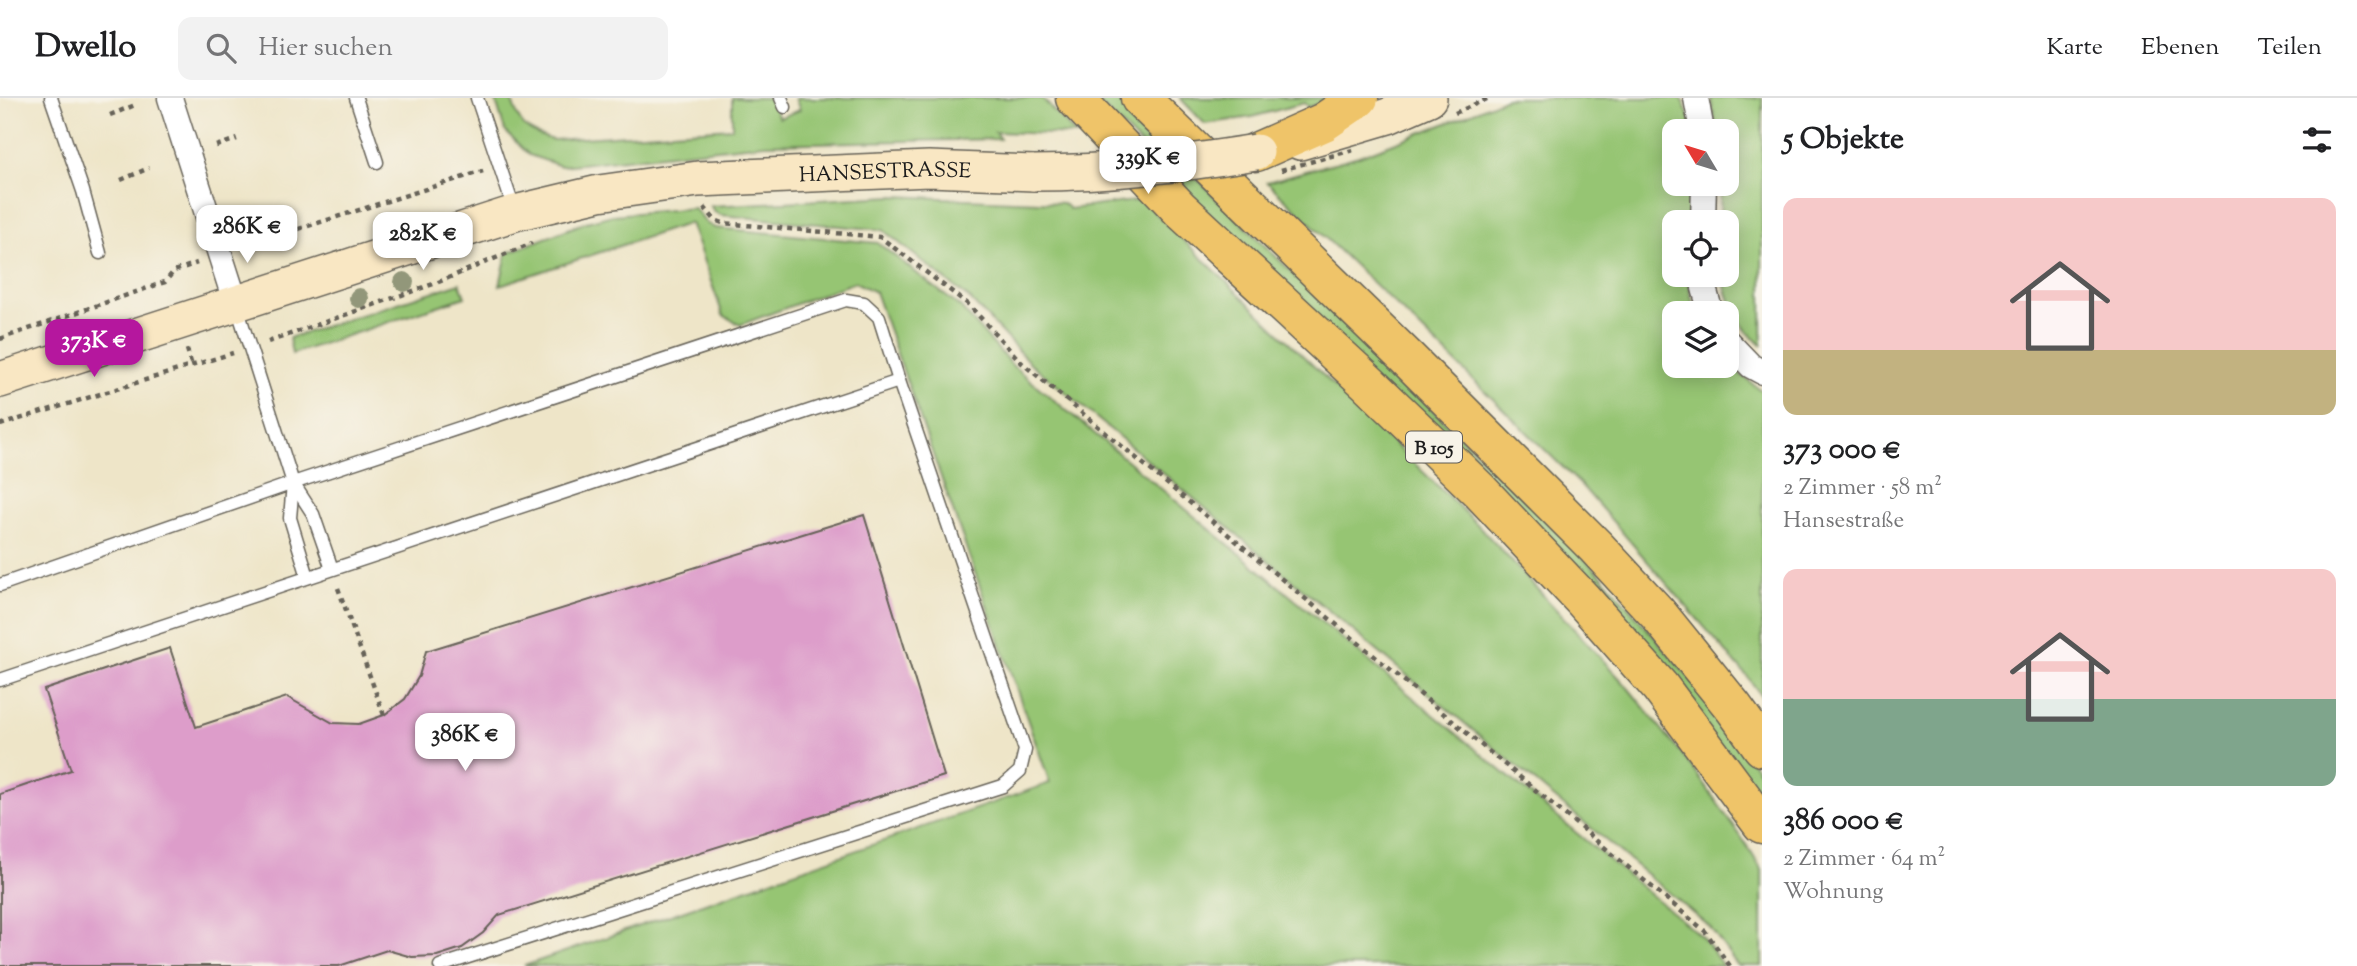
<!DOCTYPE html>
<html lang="de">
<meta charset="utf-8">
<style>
body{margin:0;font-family:"Sorts Mill Goudy",serif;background:#f2f2f2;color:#202124;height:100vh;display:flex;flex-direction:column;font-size:26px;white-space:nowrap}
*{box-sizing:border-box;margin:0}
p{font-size:23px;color:#757577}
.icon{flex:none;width:38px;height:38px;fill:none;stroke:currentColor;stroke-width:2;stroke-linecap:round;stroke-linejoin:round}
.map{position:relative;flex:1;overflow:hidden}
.panel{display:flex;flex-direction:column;background:#fff;width:595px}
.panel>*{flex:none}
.needle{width:46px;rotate:308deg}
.controls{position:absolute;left:1662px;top:21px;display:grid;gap:14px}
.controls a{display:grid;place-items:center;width:77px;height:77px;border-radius:14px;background:#fff;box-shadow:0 4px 18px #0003;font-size:35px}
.price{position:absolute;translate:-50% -60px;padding:0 16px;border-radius:14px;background:#fff;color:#222;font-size:23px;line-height:46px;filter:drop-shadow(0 2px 4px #0008)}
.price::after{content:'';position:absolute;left:50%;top:42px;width:21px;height:16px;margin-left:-10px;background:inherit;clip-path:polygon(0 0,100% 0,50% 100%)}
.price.current{background:#b5179e;color:#fff}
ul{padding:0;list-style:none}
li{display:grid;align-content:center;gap:14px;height:371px;padding:0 21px}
li span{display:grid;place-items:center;height:217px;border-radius:14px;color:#555}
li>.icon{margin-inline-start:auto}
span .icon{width:126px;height:126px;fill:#fffc;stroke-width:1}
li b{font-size:30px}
h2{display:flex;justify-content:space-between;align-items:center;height:84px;padding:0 21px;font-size:30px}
header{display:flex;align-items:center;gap:42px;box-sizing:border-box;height:98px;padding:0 35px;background:#fff;border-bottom:2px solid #e0e0e0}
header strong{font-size:33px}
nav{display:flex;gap:38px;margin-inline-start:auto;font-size:24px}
.search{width:490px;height:63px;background:#f2f2f2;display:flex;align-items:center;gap:18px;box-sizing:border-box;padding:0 24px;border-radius:14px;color:#757577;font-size:26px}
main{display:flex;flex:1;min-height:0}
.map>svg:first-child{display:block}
</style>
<header>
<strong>Dwello</strong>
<div class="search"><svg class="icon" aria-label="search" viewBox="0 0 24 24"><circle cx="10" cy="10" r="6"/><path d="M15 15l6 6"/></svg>Hier suchen</div>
<nav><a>Karte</a><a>Ebenen</a><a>Teilen</a></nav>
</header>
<main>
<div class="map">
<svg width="1762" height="868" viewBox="0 0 1762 868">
<rect width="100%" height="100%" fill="#f7f3e8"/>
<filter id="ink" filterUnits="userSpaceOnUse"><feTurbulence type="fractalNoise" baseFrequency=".0143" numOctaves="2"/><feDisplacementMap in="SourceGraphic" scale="14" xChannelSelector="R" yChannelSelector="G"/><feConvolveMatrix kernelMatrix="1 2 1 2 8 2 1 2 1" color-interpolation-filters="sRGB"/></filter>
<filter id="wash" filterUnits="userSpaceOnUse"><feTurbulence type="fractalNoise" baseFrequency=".00686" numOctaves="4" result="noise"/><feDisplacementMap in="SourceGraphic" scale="28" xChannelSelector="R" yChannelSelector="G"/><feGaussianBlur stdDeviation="1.57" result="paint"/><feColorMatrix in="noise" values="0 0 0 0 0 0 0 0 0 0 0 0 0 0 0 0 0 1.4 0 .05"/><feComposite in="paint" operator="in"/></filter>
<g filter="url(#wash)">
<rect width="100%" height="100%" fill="#eee5c8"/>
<!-- green -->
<g fill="#96c573" stroke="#597048" stroke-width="2">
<path d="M495,0H511C520,29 524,32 553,42L732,30V0H769L779,20L800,12L795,0H1042L1076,37L995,34L1000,41L764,46L561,68L529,57L505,33Z"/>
<path d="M1094,0H1118L1211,95L1601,477L1693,584L1762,677V698L1196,102Z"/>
<path d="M1180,0H1337L1308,9L1304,5L1252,19L1205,26Z"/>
<path d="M1506,0H1681L1691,22V33H1675V86H1694L1691,124H1675V177H1690V194L1696,215H1675V268L1727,266L1762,293V599L1747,578L1582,388L1418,228L1267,84L1359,58L1460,20Z"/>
<path d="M1711,0H1762V247C1738,230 1729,204 1722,177H1727V124H1720L1721,86H1727V33H1717Z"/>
<path d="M893,98L1063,105L1069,111L1142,102L1478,427L1624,585L1687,662L1742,740L1762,772V868H1738L1709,828L1029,264L971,202L883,132L720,117L713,113L711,108Z"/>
<path d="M694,110L706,125L715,130L878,145L960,209L1013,268L1702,839L1723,868H524L1050,685L875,194L855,184L740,227L723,217L690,125L500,187L507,155L586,124L613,117Z"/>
<path d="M460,185L465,199L292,256L289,240Z"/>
</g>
<g id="blocks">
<!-- building -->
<path fill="#dd9dca" d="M864,417L944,678L499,817L483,835L462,850L437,858L412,859L387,852L339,868H0V696L71,672L44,592L170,550L196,629L287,599L333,625L359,626L384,617L405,601L419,578L426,553Z"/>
</g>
</g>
<g filter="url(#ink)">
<use href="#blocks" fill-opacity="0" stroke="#666258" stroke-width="2"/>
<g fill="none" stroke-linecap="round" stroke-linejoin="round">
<!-- lane casing -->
<g stroke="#666258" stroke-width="15">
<g id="lane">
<path d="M51,0L83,93L100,155"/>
<path d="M356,0L377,64"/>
<path d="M477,0L515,114"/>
<path d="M781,0L785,9"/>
<path d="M236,206L293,385L313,416L332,471"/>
<path d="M293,385L290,420L308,479"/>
<path d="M0,487L293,385L846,202L864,205L879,219L899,283L1025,652L1020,673L1003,688L440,868"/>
<path d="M0,582L899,283"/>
</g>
</g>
<!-- street casing -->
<g stroke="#666258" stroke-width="27">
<g id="street">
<path d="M170,0L236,206"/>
<path d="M1696,0L1702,33"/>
<path d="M1703,124L1704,86"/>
<path d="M1703,177L1704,190L1711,215"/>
<path d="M1727,243L1751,268L1762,274"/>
</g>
</g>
<!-- secondary casing -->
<g stroke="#666258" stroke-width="38">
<g id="secondary">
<path d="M1300,44L1388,18L1429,0"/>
<path id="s1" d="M0,282L515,115L599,95L698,81L929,71L1034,75"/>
</g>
</g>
<!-- highway casing -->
<g stroke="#666258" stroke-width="41">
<g id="highway">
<path d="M1075,0L1180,111L1366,283L1479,392L1583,502L1660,589L1762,726"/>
<path d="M1140,0L1408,261L1596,449L1658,516L1734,610L1762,649"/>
<path d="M1256,54L1324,24L1359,0"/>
</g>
</g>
<!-- path -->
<g stroke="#666258" stroke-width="4.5" stroke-dasharray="5 5" stroke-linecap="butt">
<path d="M1455,15L1489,0"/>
<path d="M110,17L135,7"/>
<path d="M216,48L237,41"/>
<path d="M121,82L149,70"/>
<path d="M704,109L715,122L723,125L880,139L968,206L1022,265L1705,833L1730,868"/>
<path d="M241,149L483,73"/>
<path d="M0,241L165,184L174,173L197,165"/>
<path d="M268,244L436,185L532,145"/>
<path d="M187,251L192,268"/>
<path d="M0,327L233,255"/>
<path d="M338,490L384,617"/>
</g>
<!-- lane -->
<use href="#lane" stroke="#fff" stroke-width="12"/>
<!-- street -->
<use href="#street" stroke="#fff" stroke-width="24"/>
<!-- secondary -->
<use href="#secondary" stroke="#f9e7c3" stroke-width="35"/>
<!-- highway -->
<use href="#highway" stroke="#efc469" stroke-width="38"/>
<!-- secondary-bridge casing -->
<g stroke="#666258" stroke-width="38" stroke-linecap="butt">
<path id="secondary-bridge" d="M1034,75C1110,75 1181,66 1256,54"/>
</g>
<!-- path-bridge -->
<path stroke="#666258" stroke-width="4.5" stroke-dasharray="5 5" stroke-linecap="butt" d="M1281,72L1353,52"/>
<!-- secondary-bridge -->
<use href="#secondary-bridge" stroke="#f9e7c3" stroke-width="35"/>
</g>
<!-- trees -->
<g fill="#92977a">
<circle cx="404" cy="184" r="10"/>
<circle cx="359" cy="200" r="10"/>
</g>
</g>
<g text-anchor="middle" stroke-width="5" stroke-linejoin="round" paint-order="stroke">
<!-- shield labels -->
<rect fill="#f7f3e8" stroke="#5e5c59" stroke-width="2" x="1406" y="333.5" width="56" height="31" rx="5"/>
<g font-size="19" font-weight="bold" fill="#1c1c1c">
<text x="1434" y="356">B 105</text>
</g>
<!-- street labels -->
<g font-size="21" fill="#1c1c1c" stroke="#f7f3e8">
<text dy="7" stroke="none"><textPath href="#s1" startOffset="915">HANSESTRASSE</textPath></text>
</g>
</g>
</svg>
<div class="controls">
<a><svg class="needle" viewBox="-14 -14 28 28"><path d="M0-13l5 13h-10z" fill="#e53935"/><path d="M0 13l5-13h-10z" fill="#757577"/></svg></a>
<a><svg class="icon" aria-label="locate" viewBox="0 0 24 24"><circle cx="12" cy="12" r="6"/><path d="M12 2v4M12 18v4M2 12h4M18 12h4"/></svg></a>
<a><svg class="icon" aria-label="layers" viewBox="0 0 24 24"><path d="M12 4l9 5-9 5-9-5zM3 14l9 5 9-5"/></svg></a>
</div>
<b class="price" style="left:1148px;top:98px">339K €</b>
<b class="price" style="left:247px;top:167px">286K €</b>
<b class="price" style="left:423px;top:174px">282K €</b>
<b class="price current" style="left:94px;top:281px">373K €</b>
<b class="price" style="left:465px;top:675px">386K €</b>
</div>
<section class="panel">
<h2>5 Objekte<svg class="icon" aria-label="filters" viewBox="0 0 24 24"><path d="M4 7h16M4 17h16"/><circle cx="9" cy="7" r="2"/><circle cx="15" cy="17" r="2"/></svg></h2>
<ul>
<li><span style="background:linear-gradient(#f6c9c9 70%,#c2b280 0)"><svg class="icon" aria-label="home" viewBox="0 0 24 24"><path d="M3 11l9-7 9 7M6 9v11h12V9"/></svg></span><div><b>373 000 €</b><p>2 Zimmer · 58 m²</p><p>Hansestraße</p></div></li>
<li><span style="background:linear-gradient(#f6c9c9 60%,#7fa58c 0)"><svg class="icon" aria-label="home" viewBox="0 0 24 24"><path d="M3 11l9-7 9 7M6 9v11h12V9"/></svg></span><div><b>386 000 €</b><p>2 Zimmer · 64 m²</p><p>Wohnung</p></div></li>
</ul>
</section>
</main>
